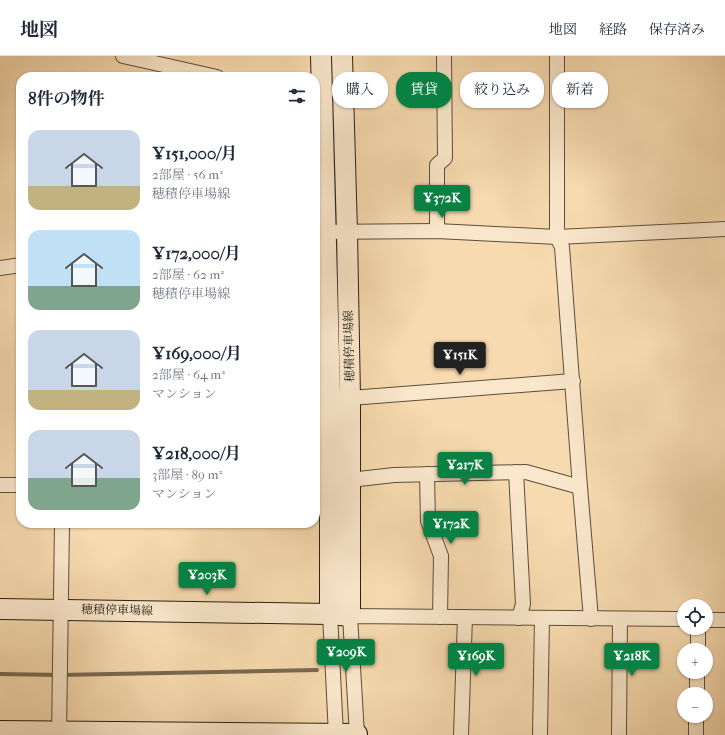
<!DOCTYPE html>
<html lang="ja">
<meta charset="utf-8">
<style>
body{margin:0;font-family:"IM FELL French Canon","Noto Serif JP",serif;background:#f6f6f7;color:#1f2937;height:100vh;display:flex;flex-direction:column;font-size:15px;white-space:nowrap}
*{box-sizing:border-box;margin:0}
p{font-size:13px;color:#747a83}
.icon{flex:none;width:22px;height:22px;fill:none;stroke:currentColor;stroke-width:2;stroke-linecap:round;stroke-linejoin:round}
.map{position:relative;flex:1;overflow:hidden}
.drawer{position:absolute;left:16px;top:16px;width:304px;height:456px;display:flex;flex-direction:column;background:#fff;border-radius:16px;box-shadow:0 1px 3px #0004}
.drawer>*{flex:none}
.guide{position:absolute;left:332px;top:16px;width:333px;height:36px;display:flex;gap:8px}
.fabs{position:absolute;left:677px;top:543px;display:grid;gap:8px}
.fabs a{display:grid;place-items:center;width:36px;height:36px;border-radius:50%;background:#fff;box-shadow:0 1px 3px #0004;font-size:20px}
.price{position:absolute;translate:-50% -34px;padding:0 9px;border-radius:4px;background:#0b8043;color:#fff;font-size:13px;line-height:26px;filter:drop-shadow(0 1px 2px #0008)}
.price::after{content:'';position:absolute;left:50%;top:24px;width:12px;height:9px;margin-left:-6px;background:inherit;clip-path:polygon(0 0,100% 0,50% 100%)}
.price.current{background:#222;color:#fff}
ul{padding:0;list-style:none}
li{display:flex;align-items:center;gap:12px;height:100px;padding:0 12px}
li span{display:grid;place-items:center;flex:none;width:112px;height:80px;border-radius:12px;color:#555}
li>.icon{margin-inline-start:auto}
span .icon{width:48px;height:48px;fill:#fffc;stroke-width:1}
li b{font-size:17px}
h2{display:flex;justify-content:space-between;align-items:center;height:48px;padding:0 12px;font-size:17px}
.tag{padding:0 14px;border-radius:16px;background:#fff;box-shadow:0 1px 3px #0004;font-size:14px;line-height:36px}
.tag.current{background:#0b8043;color:#fff}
header{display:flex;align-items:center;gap:24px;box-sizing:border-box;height:56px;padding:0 20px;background:#fff;border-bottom:1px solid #e0e1e3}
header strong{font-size:19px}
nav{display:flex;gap:22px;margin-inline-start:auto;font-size:14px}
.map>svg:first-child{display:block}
</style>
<header>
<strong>地図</strong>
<nav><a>地図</a><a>経路</a><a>保存済み</a></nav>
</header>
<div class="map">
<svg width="725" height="679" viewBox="0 0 725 679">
<rect width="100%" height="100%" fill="#f7daaf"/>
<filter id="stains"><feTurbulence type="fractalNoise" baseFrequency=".005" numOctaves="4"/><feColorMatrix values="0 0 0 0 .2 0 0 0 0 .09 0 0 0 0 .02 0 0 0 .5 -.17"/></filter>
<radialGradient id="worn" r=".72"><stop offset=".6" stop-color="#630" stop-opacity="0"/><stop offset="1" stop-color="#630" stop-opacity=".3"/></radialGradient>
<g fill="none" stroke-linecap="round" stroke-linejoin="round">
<!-- stream -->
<path stroke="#796a53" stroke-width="4" d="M0,618L60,619L317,614"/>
<!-- street casing -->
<g stroke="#5b4e3d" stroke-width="16">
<g id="street">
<path d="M123,0L217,21"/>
<path d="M557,0V181L562,191L580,431L591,563"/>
<path d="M437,175V109L445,102L444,0"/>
<path d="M315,176L437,175L557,181L725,173"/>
<path d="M0,212L21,209"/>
<path d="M350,342L573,325"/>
<path d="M516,416L523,548L519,562"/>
<path d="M427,418L428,465L441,500L440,561"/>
<path d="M350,424L394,419L526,416L580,431"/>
<path d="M0,429H21"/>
<path d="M315,434H330"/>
<path d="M330,558L336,679"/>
<path d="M706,564H725"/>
<path d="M698,594V572"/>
<path d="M697,638V616"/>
<path d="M59,679L62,467"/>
<path d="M357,679L350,560L684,563"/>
<path d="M461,679L465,561"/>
<path d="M540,679L542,562"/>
<path d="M619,679L620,563"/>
<path d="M696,679V660"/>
</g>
</g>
<!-- secondary casing -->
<g stroke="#272017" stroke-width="22">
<g id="secondary">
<path d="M321,0L330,338V558"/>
<path d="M0,553L330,558L350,560V342L347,176L342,0"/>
<path d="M0,675L357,678"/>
</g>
</g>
<!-- street -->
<use href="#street" stroke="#fae7cb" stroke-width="14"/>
<!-- secondary -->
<use href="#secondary" stroke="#fae7cb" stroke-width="20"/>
</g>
<g text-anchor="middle" stroke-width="3" stroke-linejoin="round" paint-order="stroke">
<!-- street labels -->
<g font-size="12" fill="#272017" stroke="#fae7cb">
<text transform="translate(349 290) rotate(-91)" y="4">穂積停車場線</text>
<text transform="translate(117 554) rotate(1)" y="4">穂積停車場線</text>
</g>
</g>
<rect width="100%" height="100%" filter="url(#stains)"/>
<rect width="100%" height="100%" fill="url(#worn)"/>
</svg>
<div class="fabs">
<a><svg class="icon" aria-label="locate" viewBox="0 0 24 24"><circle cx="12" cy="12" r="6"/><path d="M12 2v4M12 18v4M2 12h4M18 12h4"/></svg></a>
<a>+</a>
<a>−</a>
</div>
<b class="price" style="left:442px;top:163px">¥372K</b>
<b class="price current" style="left:460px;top:320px">¥151K</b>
<b class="price" style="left:465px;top:430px">¥217K</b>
<b class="price" style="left:451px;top:489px">¥172K</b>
<b class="price" style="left:207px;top:540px">¥203K</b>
<b class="price" style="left:346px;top:617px">¥209K</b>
<b class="price" style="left:476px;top:621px">¥169K</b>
<b class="price" style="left:632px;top:621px">¥218K</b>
<div class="guide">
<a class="tag">購入</a>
<a class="tag current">賃貸</a>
<a class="tag">絞り込み</a>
<a class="tag">新着</a>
</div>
<section class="drawer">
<h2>8件の物件<svg class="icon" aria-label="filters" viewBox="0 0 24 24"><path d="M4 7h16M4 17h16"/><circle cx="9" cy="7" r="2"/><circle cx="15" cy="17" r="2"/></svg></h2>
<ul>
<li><span style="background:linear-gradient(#c9d6e8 70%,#c2b280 0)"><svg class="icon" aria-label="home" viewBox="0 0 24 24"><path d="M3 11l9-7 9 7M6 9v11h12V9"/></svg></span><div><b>¥151,000/月</b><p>2部屋 · 56 m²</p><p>穂積停車場線</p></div></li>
<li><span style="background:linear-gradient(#bfe0f5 70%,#7fa58c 0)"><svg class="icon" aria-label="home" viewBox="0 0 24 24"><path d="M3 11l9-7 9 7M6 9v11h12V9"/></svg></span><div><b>¥172,000/月</b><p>2部屋 · 62 m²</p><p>穂積停車場線</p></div></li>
<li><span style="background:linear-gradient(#c9d6e8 75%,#c2b280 0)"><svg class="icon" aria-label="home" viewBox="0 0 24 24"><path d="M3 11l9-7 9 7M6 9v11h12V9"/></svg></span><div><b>¥169,000/月</b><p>2部屋 · 64 m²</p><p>マンション</p></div></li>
<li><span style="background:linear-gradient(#c9d6e8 60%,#7fa58c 0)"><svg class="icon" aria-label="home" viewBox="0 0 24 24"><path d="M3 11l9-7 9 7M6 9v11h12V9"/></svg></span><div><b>¥218,000/月</b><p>3部屋 · 89 m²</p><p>マンション</p></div></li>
</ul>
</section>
</div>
